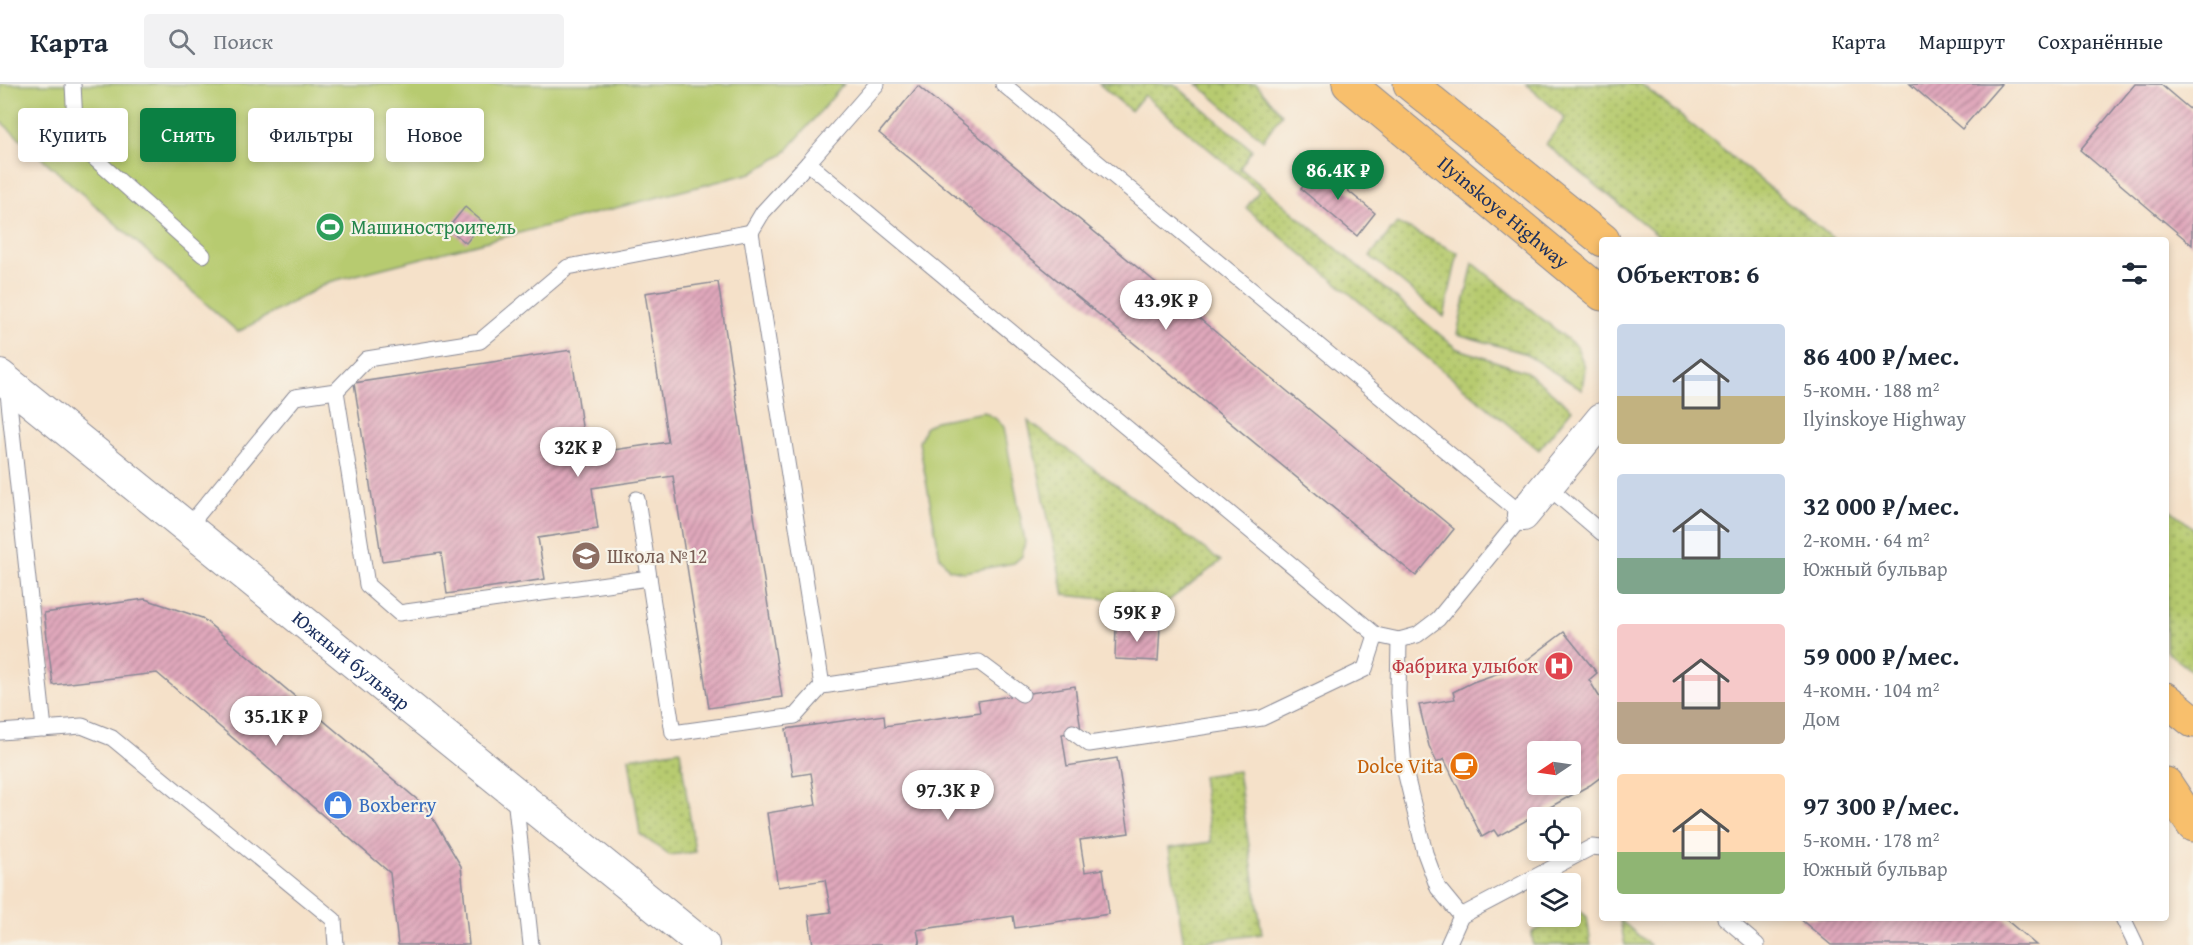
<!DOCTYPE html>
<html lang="ru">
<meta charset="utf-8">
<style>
body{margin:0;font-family:"Gentium Book Plus",serif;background:#f2f2f3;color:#1f2937;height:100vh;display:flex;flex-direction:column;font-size:22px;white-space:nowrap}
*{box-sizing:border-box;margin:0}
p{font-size:20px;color:#747a83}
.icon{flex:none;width:33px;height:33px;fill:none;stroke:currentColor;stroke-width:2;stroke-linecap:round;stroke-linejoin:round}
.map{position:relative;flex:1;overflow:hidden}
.panel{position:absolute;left:1599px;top:153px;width:570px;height:684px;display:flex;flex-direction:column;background:#fff;border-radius:6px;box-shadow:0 3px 9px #0003}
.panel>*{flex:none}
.banner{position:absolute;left:18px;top:24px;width:570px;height:54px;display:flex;gap:12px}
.needle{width:39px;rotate:257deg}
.fabs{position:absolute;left:1527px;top:657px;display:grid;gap:12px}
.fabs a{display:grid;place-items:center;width:54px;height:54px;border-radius:6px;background:#fff;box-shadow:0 3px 9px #0003;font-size:30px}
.price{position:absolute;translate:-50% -51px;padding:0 14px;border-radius:21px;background:#fff;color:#222;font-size:20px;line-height:39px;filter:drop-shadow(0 2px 3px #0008)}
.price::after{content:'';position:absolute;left:50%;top:36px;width:18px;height:14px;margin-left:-9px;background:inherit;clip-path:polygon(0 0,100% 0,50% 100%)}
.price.current{background:#0b8043;color:#fff}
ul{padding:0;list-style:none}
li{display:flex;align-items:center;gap:18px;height:150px;padding:0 18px}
li span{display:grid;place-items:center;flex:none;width:168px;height:120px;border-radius:6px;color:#555}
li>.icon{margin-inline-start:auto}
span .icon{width:72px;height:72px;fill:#fffc;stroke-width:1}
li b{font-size:26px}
h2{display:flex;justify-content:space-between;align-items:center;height:72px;padding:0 18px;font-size:26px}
.pill{padding:0 21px;border-radius:6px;background:#fff;box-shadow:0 3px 9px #0003;font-size:21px;line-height:54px}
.pill.current{background:#0b8043;color:#fff}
header{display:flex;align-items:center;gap:36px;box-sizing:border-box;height:84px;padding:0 30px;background:#fff;border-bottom:2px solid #e0e1e3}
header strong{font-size:28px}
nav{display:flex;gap:33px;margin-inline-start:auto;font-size:21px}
.search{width:420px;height:54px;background:#f2f2f3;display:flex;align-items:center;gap:15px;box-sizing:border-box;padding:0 21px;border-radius:6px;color:#747a83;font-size:22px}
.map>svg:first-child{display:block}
</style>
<header>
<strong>Карта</strong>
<div class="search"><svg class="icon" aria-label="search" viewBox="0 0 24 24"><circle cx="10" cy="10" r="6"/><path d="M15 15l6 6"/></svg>Поиск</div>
<nav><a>Карта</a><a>Маршрут</a><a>Сохранённые</a></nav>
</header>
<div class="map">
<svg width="2193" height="861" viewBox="0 0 2193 861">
<defs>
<pattern id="green-dots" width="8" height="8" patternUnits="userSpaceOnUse" patternTransform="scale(1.5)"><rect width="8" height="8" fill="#b7cb6f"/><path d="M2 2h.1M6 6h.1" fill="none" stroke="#94a55e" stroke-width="1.8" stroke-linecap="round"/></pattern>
<pattern id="building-hatch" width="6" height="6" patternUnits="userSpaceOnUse" patternTransform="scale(1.5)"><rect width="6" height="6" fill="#e0a8bb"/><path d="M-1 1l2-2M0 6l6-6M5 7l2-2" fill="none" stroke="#b5899b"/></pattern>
</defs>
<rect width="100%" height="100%" fill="#f7f3e8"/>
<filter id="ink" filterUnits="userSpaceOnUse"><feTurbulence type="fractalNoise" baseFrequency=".0167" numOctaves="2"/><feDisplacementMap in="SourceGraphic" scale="12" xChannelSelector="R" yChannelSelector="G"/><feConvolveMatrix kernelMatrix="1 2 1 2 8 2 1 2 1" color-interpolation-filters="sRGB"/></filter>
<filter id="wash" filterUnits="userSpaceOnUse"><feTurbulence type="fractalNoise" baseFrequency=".008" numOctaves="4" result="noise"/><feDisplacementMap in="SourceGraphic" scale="24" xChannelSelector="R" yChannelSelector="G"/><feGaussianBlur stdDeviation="1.35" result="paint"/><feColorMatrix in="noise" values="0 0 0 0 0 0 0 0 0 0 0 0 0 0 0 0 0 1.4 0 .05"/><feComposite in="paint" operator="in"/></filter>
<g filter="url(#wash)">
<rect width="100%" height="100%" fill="#f5e1c9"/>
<!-- green -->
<g fill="url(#green-dots)" stroke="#697d66" stroke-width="1.5">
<path d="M1099,0H1174L1252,66L1240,84L1456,264L1527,288L1572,325L1539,366L1246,124L1259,107L1144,11L1131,27Z"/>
<path d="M1197,0H1256L1282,30L1263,56Z"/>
<path d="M1526,0H1641L1835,156H1663L1546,60L1565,34Z"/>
<path d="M1397,139L1458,169L1444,233L1370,172Z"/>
<path d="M1473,179L1577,263L1585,284L1582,306L1524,269L1457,250Z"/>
<path d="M1028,337L1221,477L1163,521L1064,511Z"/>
<path d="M2166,422L2193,444V588L2166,567Z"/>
<path d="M680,666L695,768L669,771L640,750L629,674Z"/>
<path d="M1238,687L1262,850L1184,861L1169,764L1211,758L1202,692Z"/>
<path d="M1579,826L1587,833L1591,861H1533L1532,848L1565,833L1570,832L1571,830Z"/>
<path d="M1620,836L1650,861H1625Z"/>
</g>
<!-- pitch -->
<g fill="#b7cb6f" stroke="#697d66" stroke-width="1.5">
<path d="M0,0H844L783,71L751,89L329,198L238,248L0,37Z"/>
<path d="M984,328L995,334L1004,343L1025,458L1022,472L1014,479L964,488L949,485L940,473L919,358L925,344L935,337Z"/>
</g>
<g id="blocks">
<!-- building -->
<g fill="url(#building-hatch)" fill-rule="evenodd">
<path d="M1910,0H2001L1962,45Z"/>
<path d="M2135,0H2160L2193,28L2192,161L2080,66Z"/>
<path d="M918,2L1454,445L1416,492L879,49Z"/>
<path d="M1319,83L1375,129L1357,152L1301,105Z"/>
<path d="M465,123L483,138L466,159L448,144Z"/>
<path d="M718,198L782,613L709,624L673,392L592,404L598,445L538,454L545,495L447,510L441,469L382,477L354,299L571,266L586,370L668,358L645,209Z"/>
<path d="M145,515L202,534L426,723L461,782L469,861H398L390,789L157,589L53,601L44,529Z"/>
<path d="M1116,541L1160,543L1158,577L1115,575Z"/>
<path d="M1564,548L1597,589L1589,596L1602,617V692L1590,701L1498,752L1494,746L1482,753L1444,675L1437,679L1429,662L1419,621L1455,615L1453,608L1473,598L1519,582ZM1538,668H1570V700H1538Z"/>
<path d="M1075,602L1081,647L1062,650L1067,682L1117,674L1129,749L1080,756L1085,788L1103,785L1109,830L1015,844L1013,832L917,846L920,860L912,861H813L809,831L831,828L825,796L778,803L767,729L816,721L811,689L793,692L786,645L884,631L885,642L980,628L978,617Z"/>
<path d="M1799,834H2004L2036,861H1831Z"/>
</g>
</g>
</g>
<g filter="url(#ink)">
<use href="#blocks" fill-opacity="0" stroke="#888894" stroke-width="1.5"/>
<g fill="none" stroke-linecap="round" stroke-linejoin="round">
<!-- lane casing -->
<g stroke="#888894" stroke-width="17">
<g id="lane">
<path d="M73,0L76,58L203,171"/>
<path d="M808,79L1376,551L1399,556L1417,551L1438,535L1523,431L1003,0"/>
<path d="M7,300L44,645"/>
<path d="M1547,402L1602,449"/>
<path d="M637,415L673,649L795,632L822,602L751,148L763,128L808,79L877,0"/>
<path d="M187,444L295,313L336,307"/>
<path d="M649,494L399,529L367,501L336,307L367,275L480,257L568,183L751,148"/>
<path d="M1399,556L1398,609L1404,683L1425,769L1438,804L1461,832L1448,861"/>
<path d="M822,602L979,578L1022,610"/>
<path d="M0,648L82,642L112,654L334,836L336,861"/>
<path d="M1073,648L1089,660L1262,634L1365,585L1376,551"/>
<path d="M515,713L531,861"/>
<path d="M1461,832L1592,763L1602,764"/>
<path d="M1725,834L1757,861"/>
<path d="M2123,834L2136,861"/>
</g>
</g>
<!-- street casing -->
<g stroke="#888894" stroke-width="34">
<g id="street">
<path id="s1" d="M0,292L703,861"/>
<path d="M1523,431L1602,335"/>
</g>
</g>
<!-- primary casing -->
<g stroke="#888894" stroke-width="35">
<g id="primary">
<path id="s2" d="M1349,0L1602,210"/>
<path d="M1410,0L1603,156"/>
<path d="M2166,615L2193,637"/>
<path d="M2166,700L2193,741"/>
</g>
</g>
<!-- lane -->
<use href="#lane" stroke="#fff" stroke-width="15"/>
<!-- street -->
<use href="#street" stroke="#fff" stroke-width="32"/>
<!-- primary -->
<use href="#primary" stroke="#f8bf6c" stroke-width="33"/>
</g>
</g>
<!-- icons -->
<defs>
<g id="stadium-disc" transform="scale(1.5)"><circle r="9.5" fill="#2e9e5b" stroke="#f7f3e8"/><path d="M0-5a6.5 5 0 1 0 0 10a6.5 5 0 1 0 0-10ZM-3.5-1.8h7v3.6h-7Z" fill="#fff"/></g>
<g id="school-disc" transform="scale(1.5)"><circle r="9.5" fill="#8d6e63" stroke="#f7f3e8"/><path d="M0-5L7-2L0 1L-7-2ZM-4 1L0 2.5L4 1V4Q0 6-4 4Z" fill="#fff"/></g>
<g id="hospital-disc" transform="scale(1.5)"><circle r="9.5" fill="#e0444e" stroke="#f7f3e8"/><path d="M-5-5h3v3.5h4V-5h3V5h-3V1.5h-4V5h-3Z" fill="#fff"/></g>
<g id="cafe-disc" transform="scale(1.5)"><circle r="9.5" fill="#e8710a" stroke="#f7f3e8"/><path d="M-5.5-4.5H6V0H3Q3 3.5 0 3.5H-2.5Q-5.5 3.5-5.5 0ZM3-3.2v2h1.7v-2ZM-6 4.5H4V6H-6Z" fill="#fff"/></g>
<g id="shop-disc" transform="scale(1.5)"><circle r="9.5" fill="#3f7fe0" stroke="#f7f3e8"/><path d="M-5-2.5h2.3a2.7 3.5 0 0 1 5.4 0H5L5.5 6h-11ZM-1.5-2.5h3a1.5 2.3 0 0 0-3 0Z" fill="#fff"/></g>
</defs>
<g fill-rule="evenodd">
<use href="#stadium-disc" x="330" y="143"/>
<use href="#school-disc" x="586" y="472"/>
<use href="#hospital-disc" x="1559" y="582"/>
<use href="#cafe-disc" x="1464" y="682"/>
<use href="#shop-disc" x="338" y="721"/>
</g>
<g text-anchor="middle" stroke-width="4.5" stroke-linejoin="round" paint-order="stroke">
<!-- street labels -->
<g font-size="20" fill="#1b2f5e" stroke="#f7f3e8">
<text dy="7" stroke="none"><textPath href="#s2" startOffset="201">Ilyinskoye Highway</textPath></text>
<text dy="7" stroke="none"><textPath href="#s1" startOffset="452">Южный бульвар</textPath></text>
</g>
<!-- leisure labels -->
<g font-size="20" fill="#27864d" stroke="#f7f3e8" text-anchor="start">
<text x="351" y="150">Машиностроитель</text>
</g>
<!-- education labels -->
<g font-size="20" fill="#785e54" stroke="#f7f3e8" text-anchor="start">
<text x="607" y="479">Школа №12</text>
</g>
<!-- health labels -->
<g font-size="20" fill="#be3a42" stroke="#f7f3e8" text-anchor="end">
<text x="1538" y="589">Фабрика улыбок</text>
</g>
<!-- food labels -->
<g font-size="20" fill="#c56008" stroke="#f7f3e8" text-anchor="end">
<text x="1443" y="689">Dolce Vita</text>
</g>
<!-- shop labels -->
<g font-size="20" fill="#366cbe" stroke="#f7f3e8" text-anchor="start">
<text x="359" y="728">Boxberry</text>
</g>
</g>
</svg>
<div class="fabs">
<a><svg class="needle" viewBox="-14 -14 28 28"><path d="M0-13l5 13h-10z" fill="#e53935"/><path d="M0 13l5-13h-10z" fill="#747a83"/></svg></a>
<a><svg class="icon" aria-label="locate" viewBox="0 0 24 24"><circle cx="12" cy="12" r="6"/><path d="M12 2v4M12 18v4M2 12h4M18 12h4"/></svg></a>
<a><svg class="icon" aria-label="layers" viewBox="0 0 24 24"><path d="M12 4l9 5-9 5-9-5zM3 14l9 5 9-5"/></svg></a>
</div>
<b class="price current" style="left:1338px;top:117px">86.4K ₽</b>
<b class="price" style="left:1166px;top:247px">43.9K ₽</b>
<b class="price" style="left:578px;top:394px">32K ₽</b>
<b class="price" style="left:1137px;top:559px">59K ₽</b>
<b class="price" style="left:276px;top:663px">35.1K ₽</b>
<b class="price" style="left:948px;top:737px">97.3K ₽</b>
<div class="banner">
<a class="pill">Купить</a>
<a class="pill current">Снять</a>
<a class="pill">Фильтры</a>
<a class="pill">Новое</a>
</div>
<section class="panel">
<h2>Объектов: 6<svg class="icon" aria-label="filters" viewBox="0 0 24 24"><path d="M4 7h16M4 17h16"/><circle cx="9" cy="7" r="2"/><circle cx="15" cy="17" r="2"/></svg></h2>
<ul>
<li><span style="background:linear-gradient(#c9d6e8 60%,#c2b280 0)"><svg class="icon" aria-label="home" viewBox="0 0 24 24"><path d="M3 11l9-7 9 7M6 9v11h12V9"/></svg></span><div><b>86 400 ₽/мес.</b><p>5-комн. · 188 m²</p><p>Ilyinskoye Highway</p></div></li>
<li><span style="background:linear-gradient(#c9d6e8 70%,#7fa58c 0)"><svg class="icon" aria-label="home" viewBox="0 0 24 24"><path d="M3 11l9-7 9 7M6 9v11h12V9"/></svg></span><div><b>32 000 ₽/мес.</b><p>2-комн. · 64 m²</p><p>Южный бульвар</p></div></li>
<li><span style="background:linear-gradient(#f6c9c9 65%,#b9a48a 0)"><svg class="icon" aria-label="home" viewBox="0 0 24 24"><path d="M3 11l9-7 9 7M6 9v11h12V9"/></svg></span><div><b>59 000 ₽/мес.</b><p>4-комн. · 104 m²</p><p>Дом</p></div></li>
<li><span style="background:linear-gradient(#ffd9b3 65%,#8fb573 0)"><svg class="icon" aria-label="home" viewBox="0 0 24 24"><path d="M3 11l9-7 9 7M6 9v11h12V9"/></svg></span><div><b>97 300 ₽/мес.</b><p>5-комн. · 178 m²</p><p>Южный бульвар</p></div></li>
</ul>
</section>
</div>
